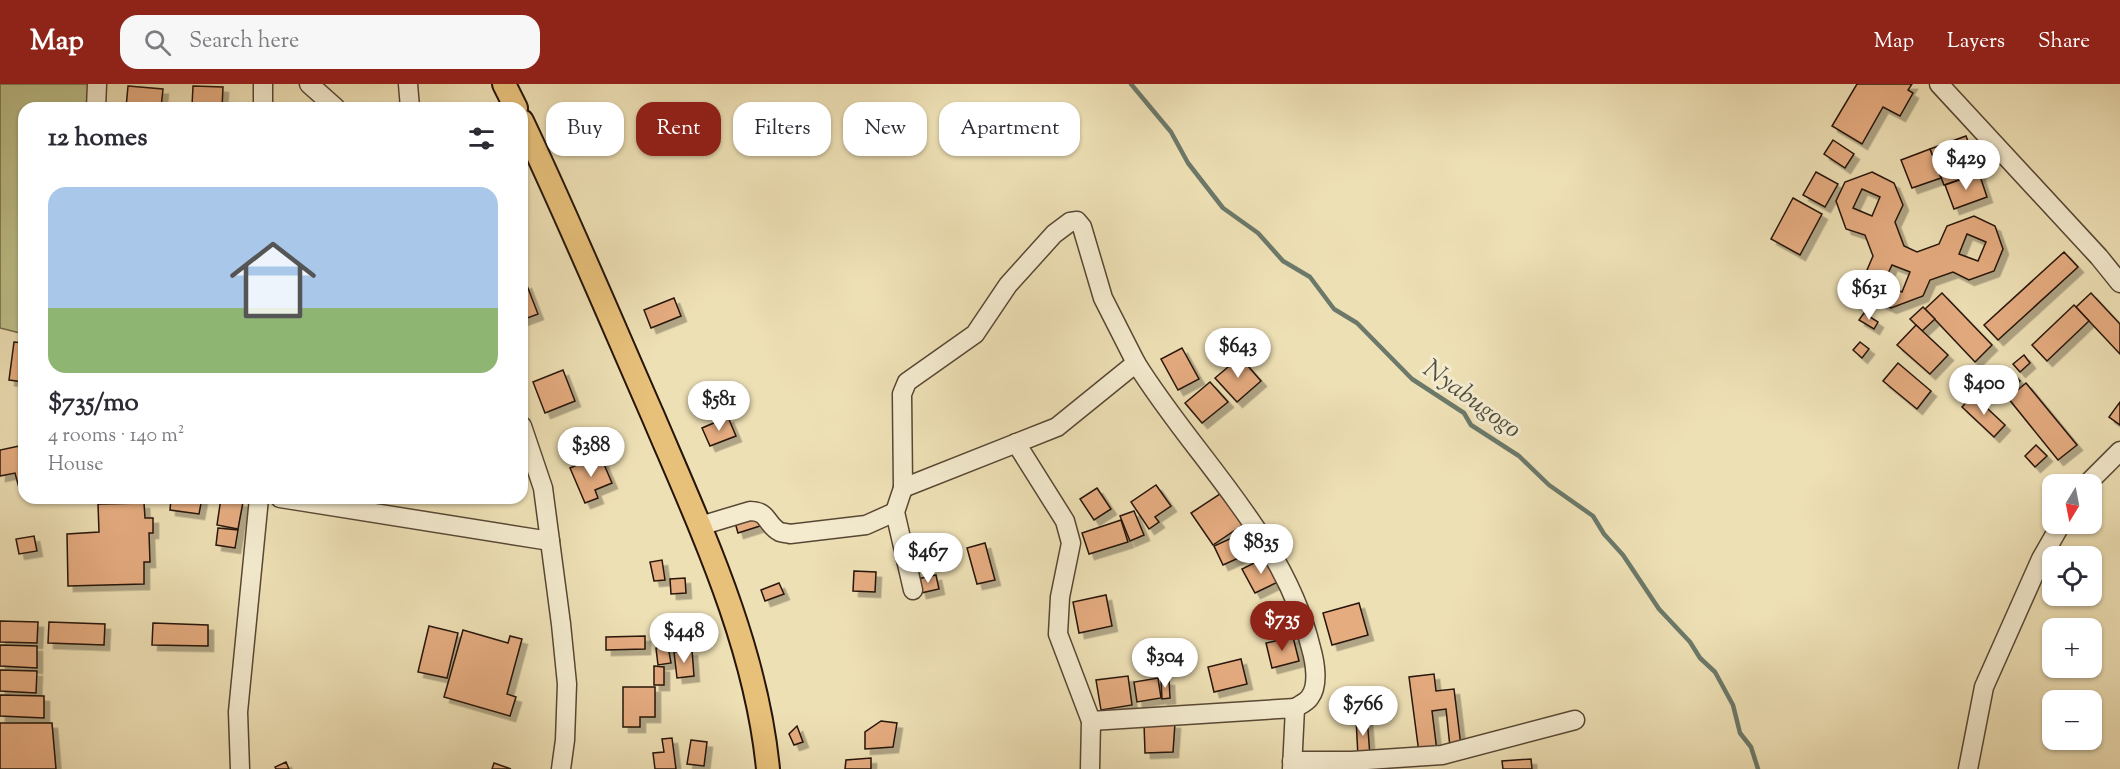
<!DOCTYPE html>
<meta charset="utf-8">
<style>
body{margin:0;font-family:"Sorts Mill Goudy",serif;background:#f7f7f7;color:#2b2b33;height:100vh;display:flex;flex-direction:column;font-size:22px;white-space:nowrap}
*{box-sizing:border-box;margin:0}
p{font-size:20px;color:#7c7c81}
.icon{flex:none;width:33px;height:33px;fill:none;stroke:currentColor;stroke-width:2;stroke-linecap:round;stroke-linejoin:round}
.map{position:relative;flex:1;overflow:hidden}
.side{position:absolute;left:18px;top:18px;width:510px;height:402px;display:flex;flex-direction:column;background:#fff;border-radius:18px;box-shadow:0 2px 4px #0004}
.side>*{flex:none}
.hud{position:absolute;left:546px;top:18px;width:570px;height:54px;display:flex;gap:12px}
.needle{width:39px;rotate:190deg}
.tools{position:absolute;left:2042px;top:390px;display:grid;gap:12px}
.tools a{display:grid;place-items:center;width:60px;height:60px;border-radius:12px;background:#fff;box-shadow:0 2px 4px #0004;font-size:30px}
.price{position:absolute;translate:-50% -51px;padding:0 14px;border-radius:21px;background:#fff;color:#222;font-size:20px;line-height:39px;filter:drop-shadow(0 2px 3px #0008)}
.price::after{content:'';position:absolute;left:50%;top:36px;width:18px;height:14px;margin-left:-9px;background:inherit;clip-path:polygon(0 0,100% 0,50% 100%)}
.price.on{background:#8f2418;color:#fff}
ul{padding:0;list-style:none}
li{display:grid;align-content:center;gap:12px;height:318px;padding:0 30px}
li span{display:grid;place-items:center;height:186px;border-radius:18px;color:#555}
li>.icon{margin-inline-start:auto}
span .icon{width:108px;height:108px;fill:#fffc;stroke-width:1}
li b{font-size:26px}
h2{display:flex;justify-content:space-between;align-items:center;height:72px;padding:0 30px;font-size:26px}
.tag{padding:0 21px;border-radius:18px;background:#fff;box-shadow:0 2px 4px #0004;font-size:21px;line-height:54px}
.tag.on{background:#8f2418;color:#fff}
header{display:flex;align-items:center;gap:36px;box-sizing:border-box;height:84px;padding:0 30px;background:#8f2418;color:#fff}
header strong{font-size:28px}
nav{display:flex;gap:33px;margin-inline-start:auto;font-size:21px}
.search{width:420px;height:54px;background:#f7f7f7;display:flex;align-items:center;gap:15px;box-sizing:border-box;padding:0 21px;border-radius:18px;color:#7c7c81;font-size:22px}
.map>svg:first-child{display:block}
</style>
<header>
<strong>Map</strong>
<div class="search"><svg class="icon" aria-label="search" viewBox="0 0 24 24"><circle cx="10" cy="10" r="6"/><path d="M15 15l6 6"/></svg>Search here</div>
<nav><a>Map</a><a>Layers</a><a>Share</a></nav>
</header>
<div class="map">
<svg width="2120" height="685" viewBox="0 0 2120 685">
<defs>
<filter id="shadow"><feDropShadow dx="5.5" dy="5.5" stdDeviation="0" flood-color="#0004"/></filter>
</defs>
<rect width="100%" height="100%" fill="#eee0b5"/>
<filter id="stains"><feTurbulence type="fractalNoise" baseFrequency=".00333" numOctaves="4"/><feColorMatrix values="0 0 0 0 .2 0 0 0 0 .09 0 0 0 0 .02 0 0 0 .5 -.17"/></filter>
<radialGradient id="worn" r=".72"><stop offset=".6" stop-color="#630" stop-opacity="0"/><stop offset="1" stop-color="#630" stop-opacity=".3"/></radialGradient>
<!-- green -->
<path fill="#bec18a" stroke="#726a4a" stroke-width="1.5" d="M0,0H89V24H24V250L0,244Z"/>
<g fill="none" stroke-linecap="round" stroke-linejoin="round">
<!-- stream -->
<path stroke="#6c796a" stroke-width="4.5" d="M1131,0L1171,48L1188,79L1223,124L1258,149L1283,177L1310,193L1334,225L1357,239L1412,295L1464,329L1471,341L1519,372L1549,401L1593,432L1604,450L1623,471L1659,525L1690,558L1700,574L1715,588L1733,621L1740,649L1751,663L1758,685"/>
</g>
<!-- building -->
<g fill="#e5ac80" stroke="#261409" stroke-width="1.5" fill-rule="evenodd" filter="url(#shadow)">
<path d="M1857,0H1912L1908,6L1913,9L1900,32L1883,23L1862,60L1832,42Z"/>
<path d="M128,2L163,5L161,24H126Z"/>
<path d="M193,2L223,3L222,24H186V22H192Z"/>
<path d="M1966,52L1980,89L1944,101L1930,65Z"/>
<path d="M1833,56L1854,70L1845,84L1824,70Z"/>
<path d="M1930,65L1941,94L1912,104L1901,76Z"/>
<path d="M1816,88L1838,100L1825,123L1803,111Z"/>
<path d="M1872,88L1894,99L1903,121L1895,138L1904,162L1917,168L1939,160L1947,142L1974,132L1995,142L2003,165L1994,187L1969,196L1953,188L1930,196L1923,212L1891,224L1872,215L1864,193L1873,172L1865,151L1846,145L1836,117L1845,98ZM1862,105L1880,113L1872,132L1853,124ZM1967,150L1986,158L1978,177L1959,170ZM1892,181L1910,188L1902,208L1883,200Z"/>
<path d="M1979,89L1987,113L1954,125L1945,101Z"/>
<path d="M1793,114L1822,130L1800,171L1771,155Z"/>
<path d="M2064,168L2078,183L1998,256L1984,241Z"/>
<path d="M526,199L538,230L522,236V201Z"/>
<path d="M1942,209L1992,261L1975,278L1925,225Z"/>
<path d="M2091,209L2120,240V270L2076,223Z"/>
<path d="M674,214L681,232L651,244L644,226Z"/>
<path d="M2074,221L2089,237L2047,277L2032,261Z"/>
<path d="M1923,223L1935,235L1922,247L1910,235Z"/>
<path d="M1864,229L1878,238L1874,245L1859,236Z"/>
<path d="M1916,241L1948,271L1930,290L1897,261Z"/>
<path d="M14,258L24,259V298L9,296Z"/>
<path d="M1860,258L1869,265L1862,274L1853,266Z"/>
<path d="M1182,264L1199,295L1178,306L1161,275Z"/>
<path d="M2024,271L2030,279L2020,288L2013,280Z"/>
<path d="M1240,273L1261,297L1237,318L1215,294Z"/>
<path d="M1898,279L1931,307L1917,325L1883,297Z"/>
<path d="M2008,284L2020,297L2006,309L1995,296Z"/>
<path d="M563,286L575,317L545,329L533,298Z"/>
<path d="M1210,298L1228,318L1202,339L1185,319Z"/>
<path d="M2026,299L2077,361L2058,376L2008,314Z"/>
<path d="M1973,311L2005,341L1994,353L1962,323Z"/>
<path d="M2120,318V341L2109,333Z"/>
<path d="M728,333L736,352L710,362L702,344Z"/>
<path d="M24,361V403L19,404L15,389L0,392V366Z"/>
<path d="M2036,361L2047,372L2035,383L2025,372Z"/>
<path d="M600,371L612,399L595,406L598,414L585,419L570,384Z"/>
<path d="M1156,401L1171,422L1155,433L1159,438L1149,445L1131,418Z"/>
<path d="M1097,404L1111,425L1094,436L1080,415Z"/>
<path d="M1226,406L1247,438L1213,461L1191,429Z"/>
<path d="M171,414H202L199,430L170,426Z"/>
<path d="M221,414L243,418L238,445L217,441Z"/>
<path d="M144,419L145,434H153V449H149L150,478H144V500L68,502L67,450L99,448L98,420Z"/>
<path d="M1134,427L1144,451L1130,457L1120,432Z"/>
<path d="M755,429L760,442L738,449L734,435Z"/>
<path d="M1121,436L1128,458L1089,470L1082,449Z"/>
<path d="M218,444L238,446L235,464L216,461Z"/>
<path d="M1243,449L1252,468L1223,481L1214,462Z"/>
<path d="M34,452L37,467L19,470L16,455Z"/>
<path d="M985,459L995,496L977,500L967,464Z"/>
<path d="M1268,472L1280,497L1255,509L1242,485Z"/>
<path d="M662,476L665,496L654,497L650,478Z"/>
<path d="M854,487L876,488L875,508L853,507Z"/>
<path d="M936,491L939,505L921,509L917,495Z"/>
<path d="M685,494L686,509L671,510L670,495Z"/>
<path d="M779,499L784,510L765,517L761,506Z"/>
<path d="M1106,511L1112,542L1079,549L1073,518Z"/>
<path d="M1359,519L1368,551L1332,561L1323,529Z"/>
<path d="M0,537L38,538L37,559L0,558Z"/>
<path d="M49,538L105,540L104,561L48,559Z"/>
<path d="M153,539L208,541V562L152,561Z"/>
<path d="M429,542L458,549L447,594L418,588Z"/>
<path d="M463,546L508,559L510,552L522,555L507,610L516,613L510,632L444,613Z"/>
<path d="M645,552V565L606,566V553Z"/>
<path d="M1293,553L1299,577L1272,584L1266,559Z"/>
<path d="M0,561L37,562V584L0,582Z"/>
<path d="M668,562L671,579L658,581L656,564Z"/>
<path d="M692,566L694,592L677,594L674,568Z"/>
<path d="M1241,575L1247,600L1214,608L1208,583Z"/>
<path d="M654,582L664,583V601H654Z"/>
<path d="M0,586L37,587L36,609L0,607Z"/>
<path d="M1434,590L1436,607L1454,605L1461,662L1450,663L1446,625L1432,627L1437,667L1419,669L1409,593Z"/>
<path d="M1128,592L1132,621L1101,626L1096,596Z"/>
<path d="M1158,594L1161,614L1137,618L1134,598Z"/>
<path d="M1161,596H1169L1170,614L1162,615Z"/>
<path d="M623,603H655V633H640V643H623Z"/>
<path d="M0,611L44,612V634L0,632Z"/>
<path d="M1367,633L1370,672L1358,673L1356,634Z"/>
<path d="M881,637L897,639L893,663L865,665V648Z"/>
<path d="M0,639H52L56,685H0Z"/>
<path d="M1144,639H1175L1173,668L1145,669Z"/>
<path d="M797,642L803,658L794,661L789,650Z"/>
<path d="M672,654L676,685H655L653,669L664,668L662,655Z"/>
<path d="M691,656L707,658L704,682L687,680Z"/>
<path d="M871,674V685H845L846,676Z"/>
<path d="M1531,675L1532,685H1503L1502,677Z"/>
<path d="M286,678L289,685H276L275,683Z"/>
<path d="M494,679L511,685H492Z"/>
</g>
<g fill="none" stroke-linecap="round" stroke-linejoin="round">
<!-- minor casing -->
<g stroke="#584734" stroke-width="21">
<g id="minor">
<path d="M263,0V24"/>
<path d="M309,0L336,24"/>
<path d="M408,0L410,24"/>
<path d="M1939,0L2099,173L2120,199"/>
<path d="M96,24L97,0"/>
<path d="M522,342L543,404L561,540L567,600L565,656L561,685"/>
<path d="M1016,359L1065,437L1071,459L1060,513L1058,550L1091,637L1090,685"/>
<path d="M2087,400L2120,367"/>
<path d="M903,404L1057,343L1136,279C1194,373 1285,453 1311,564C1315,578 1319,601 1310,613C1307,618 1300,621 1295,624"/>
<path d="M280,414L550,457"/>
<path d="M700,442L750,427C769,427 766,441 780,448C783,449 787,449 790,450L866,441L895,428"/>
<path d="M913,506L895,428L903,404L902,310L907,298L975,250L1008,201L1054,150L1070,138L1077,137L1082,143L1103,214L1136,279"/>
<path d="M1091,637L1295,624L1292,685"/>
<path d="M1292,677H1352L1442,671L1575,636"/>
<path d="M240,685L238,628L259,414"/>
<path d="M1968,685L1984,603L2041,475L2061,440"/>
</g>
</g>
<!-- major casing -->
<g stroke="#261409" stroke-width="26">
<g id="major">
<path d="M504,0L516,24"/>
<path d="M522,37C568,134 610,234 653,332C701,445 756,561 768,685"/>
</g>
</g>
<!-- minor -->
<use href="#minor" stroke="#f4ebcf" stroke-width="18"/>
<!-- major -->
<use href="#major" stroke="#e7c07a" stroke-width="22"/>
</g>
<g text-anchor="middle" stroke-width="6" stroke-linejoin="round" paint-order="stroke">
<!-- water labels -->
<g font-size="26" font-style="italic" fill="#4f4f41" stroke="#f4ebcf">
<text transform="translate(1473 314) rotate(36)" y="9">Nyabugogo</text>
</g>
</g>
<rect width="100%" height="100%" filter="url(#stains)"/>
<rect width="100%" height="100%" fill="url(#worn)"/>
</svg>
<div class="tools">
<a><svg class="needle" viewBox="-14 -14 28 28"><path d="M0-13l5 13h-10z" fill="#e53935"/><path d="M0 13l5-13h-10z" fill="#7c7c81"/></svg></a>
<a><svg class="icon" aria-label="locate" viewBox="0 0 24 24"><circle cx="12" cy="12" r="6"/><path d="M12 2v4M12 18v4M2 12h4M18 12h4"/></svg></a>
<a>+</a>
<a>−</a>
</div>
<b class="price" style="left:1966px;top:107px">$429</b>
<b class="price" style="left:1869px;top:237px">$631</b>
<b class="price" style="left:1238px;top:295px">$643</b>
<b class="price" style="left:1984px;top:332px">$400</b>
<b class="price" style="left:719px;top:348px">$581</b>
<b class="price" style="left:591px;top:394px">$388</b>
<b class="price" style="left:1261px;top:491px">$835</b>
<b class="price" style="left:928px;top:500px">$467</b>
<b class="price on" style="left:1282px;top:568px">$735</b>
<b class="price" style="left:684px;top:580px">$448</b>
<b class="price" style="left:1165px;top:605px">$304</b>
<b class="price" style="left:1363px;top:653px">$766</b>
<div class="hud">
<a class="tag">Buy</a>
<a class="tag on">Rent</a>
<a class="tag">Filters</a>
<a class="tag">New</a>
<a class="tag">Apartment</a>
</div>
<section class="side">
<h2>12 homes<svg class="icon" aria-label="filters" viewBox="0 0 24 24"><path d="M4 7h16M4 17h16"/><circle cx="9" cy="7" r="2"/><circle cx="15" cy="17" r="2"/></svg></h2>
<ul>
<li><span style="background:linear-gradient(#a9c7e8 65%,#8fb573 0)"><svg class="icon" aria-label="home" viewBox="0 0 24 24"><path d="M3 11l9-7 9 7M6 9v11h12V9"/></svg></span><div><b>$735/mo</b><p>4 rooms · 140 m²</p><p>House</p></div></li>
</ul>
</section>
</div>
